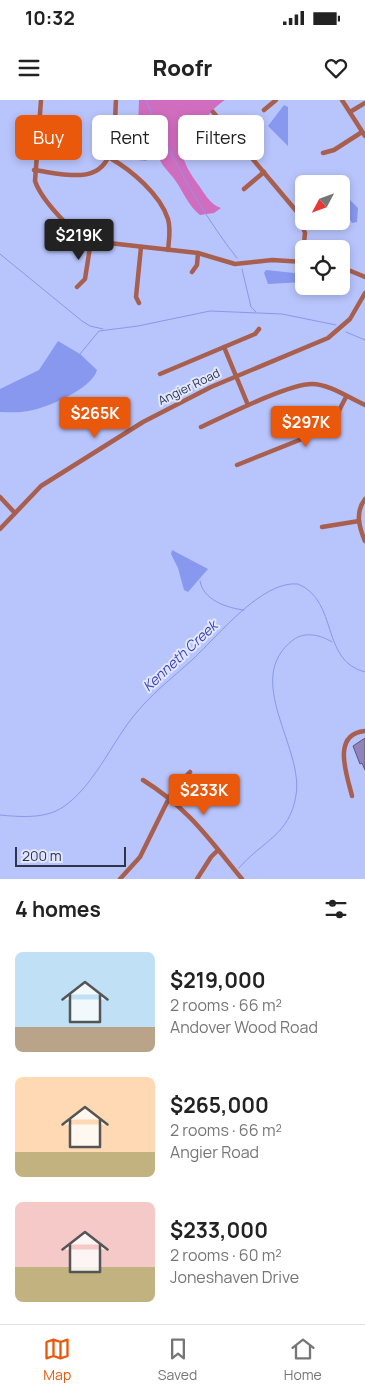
<!DOCTYPE html>
<meta charset="utf-8">
<style>
body{margin:0;font-family:Manrope,sans-serif;background:#f2f2f2;color:#222;height:100vh;display:flex;flex-direction:column;font-size:19px;white-space:nowrap}
*{box-sizing:border-box;margin:0}
p{font-size:16px;color:#767676}
.icon{flex:none;width:28px;height:28px;fill:none;stroke:currentColor;stroke-width:2;stroke-linecap:round;stroke-linejoin:round}
.map{position:relative;height:779px;overflow:hidden}
.drawer{display:flex;flex-direction:column;background:#fff;flex:1}
.drawer>*{flex:none}
.guide{position:absolute;left:15px;top:15px;width:335px;height:45px;display:flex;gap:10px}
.needle{width:32px;rotate:229deg}
.controls{position:absolute;left:295px;top:75px;display:grid;gap:10px}
.controls a{display:grid;place-items:center;width:55px;height:55px;border-radius:8px;background:#fff;box-shadow:0 2px 8px #0003;font-size:25px}
.scale{position:absolute;left:15px;bottom:12px;width:111px;box-sizing:border-box;padding-left:5px;border:2px solid #2f344a;border-top:0;font-size:14px;line-height:18px;white-space:nowrap;color:#2f344a;-webkit-text-stroke:4px #e1e7fe;paint-order:stroke}
.price{position:absolute;translate:-50% -42px;padding:0 11px;border-radius:5px;background:#ea580c;color:#fff;font-size:16px;line-height:32px;filter:drop-shadow(0 1px 2px #0008)}
.price::after{content:'';position:absolute;left:50%;top:30px;width:15px;height:11px;margin-left:-8px;background:inherit;clip-path:polygon(0 0,100% 0,50% 100%)}
.price.selected{background:#222;color:#fff}
ul{padding:0;list-style:none}
li{display:flex;align-items:center;gap:15px;height:125px;padding:0 15px}
li span{display:grid;place-items:center;flex:none;width:140px;height:100px;border-radius:8px;color:#555}
li>.icon{margin-inline-start:auto}
span .icon{width:60px;height:60px;fill:#fffc;stroke-width:1}
li b{font-size:21px}
h2{display:flex;justify-content:space-between;align-items:center;height:60px;padding:0 15px;font-size:21px}
.pill{padding:0 18px;border-radius:8px;background:#fff;box-shadow:0 2px 8px #0003;font-size:18px;line-height:45px}
.pill.selected{background:#ea580c;color:#fff}
.status{display:flex;justify-content:space-between;align-items:center;height:35px;padding:0 25px;background:#fff;direction:ltr}
.status svg{height:14px;fill:currentColor}
header{display:flex;justify-content:space-between;align-items:center;height:65px;padding:0 15px;background:#fff;font-size:22px;font-weight:800}
.dock{display:flex;justify-content:space-around;align-items:center;height:70px;border-top:1px solid #e0e0e0;background:#fff;font-size:14px;color:#767676}
.dock a{display:grid;justify-items:center;gap:2px}
.dock .selected{color:#ea580c}
.map>svg:first-child{display:block}
</style>
<div class="status"><b>10:32</b><svg viewBox="0 0 49 12"><path d="M0 12V9h3v3zM5 12V6h3v6zM10 12V3h3v9zM15 12V0h3v12zM26 1h20v11H26zM47 4h2v5h-2z"/></svg></div>
<header><svg class="icon" aria-label="menu" viewBox="0 0 24 24"><path d="M4 6h16M4 12h16M4 18h16"/></svg>Roofr<svg class="icon" aria-label="heart" viewBox="0 0 24 24"><path d="M12 20l-8-8c-3-5 5-10 8-4 3-6 11-1 8 4z"/></svg></header>
<div class="map">
<svg width="365" height="779" viewBox="0 0 365 779">
<rect width="100%" height="100%" fill="#b8c4fc"/>
<!-- forest -->
<path fill="#d16dbf" d="M139,0H225C214,7 212,12 203,21C200,25 194,27 191,31C174,49 186,67 197,83C204,92 209,104 221,108L214,113L200,115C188,105 184,93 175,80C171,74 164,68 161,62C153,48 155,33 138,28Z"/>
<!-- water -->
<g fill="#8798ee">
<path d="M284,5L288,7V46L268,26Z"/>
<path d="M145,36L147,39L151,55L146,61L138,60L126,48Z"/>
<path d="M347,97L358,108L357,122L352,123L342,109L343,99Z"/>
<path d="M266,170L304,174V182L268,184L264,173Z"/>
<path d="M58,241L80,254L97,270C92,289 47,308 28,311C19,313 9,312 0,312V289L39,270Z"/>
<path d="M172,450L208,469L188,492L184,490L178,468L171,454Z"/>
</g>
<g fill="none" stroke-linecap="round" stroke-linejoin="round">
<!-- stream -->
<g stroke="#8798ee" stroke-width="1">
<path d="M146,0C168,52 202,114 237,158"/>
<path d="M0,154L82,221L90,226L103,229"/>
<path d="M242,169L251,207L256,212"/>
<path d="M346,232L365,240"/>
<path d="M80,254L99,231L138,226L210,211L282,214L336,225"/>
<path d="M200,481C203,500 227,508 244,510"/>
<path d="M0,715C20,717 46,719 63,707C92,688 111,645 132,618C150,595 171,579 192,560C217,537 262,480 298,484C339,501 320,561 365,572"/>
<path d="M239,768C262,741 290,735 296,695C304,647 242,579 293,540C305,531 321,535 332,542"/>
</g>
</g>
<!-- building -->
<path fill="#9084b9" stroke="#5f5384" d="M365,638V670L362,663L360,664L353,646Z"/>
<g fill="none" stroke-linecap="round" stroke-linejoin="round">
<!-- minor -->
<g stroke="#a85f4e" stroke-width="4.5">
<path d="M41,0L35,81C41,99 73,135 91,141L198,153L235,164L272,160L304,162"/>
<path d="M342,0L365,36"/>
<path d="M264,10L276,0"/>
<path d="M213,12L298,113L305,133L302,162"/>
<path d="M350,12L365,3"/>
<path d="M210,50L230,33"/>
<path d="M323,53L334,50L362,32"/>
<path d="M110,58C131,70 160,94 168,119C171,129 169,140 168,150"/>
<path d="M34,70C49,72 65,76 81,75C119,73 114,27 116,0"/>
<path d="M244,89L264,72"/>
<path d="M341,167L365,177"/>
<path d="M192,172L197,165L198,153"/>
<path d="M77,187L85,179L91,141"/>
<path d="M139,203L136,197L141,147"/>
<path d="M224,247L248,305"/>
<path d="M160,274L255,234L259,229"/>
<path d="M201,327C225,316 288,284 312,284C329,284 349,298 365,305"/>
<path d="M237,365L327,329L332,324L346,297"/>
<path d="M0,397L14,412"/>
<path d="M365,399C355,412 359,427 365,441"/>
<path d="M322,427L359,421"/>
<path d="M0,429L41,386L143,322L211,287L328,238L350,219L365,193"/>
<path d="M143,680C188,708 209,739 242,779"/>
<path d="M352,696C347,675 331,634 365,631"/>
<path d="M120,779L140,757L173,690L190,672"/>
<path d="M197,779L211,757L218,750"/>
</g>
</g>
<g text-anchor="middle" stroke-width="4" stroke-linejoin="round" paint-order="stroke">
<!-- street labels -->
<g font-size="12" fill="#2f344a" stroke="#e1e7fe">
<text transform="translate(189 287) rotate(-26)" y="4">Angier Road</text>
</g>
<!-- water labels -->
<g font-size="14" font-style="italic" fill="#3c40bc" stroke="#e1e7fe">
<text transform="translate(180 556) rotate(-43)" y="5">Kenneth Creek</text>
</g>
</g>
</svg>
<div class="controls">
<a><svg class="needle" viewBox="-14 -14 28 28"><path d="M0-13l5 13h-10z" fill="#e53935"/><path d="M0 13l5-13h-10z" fill="#767676"/></svg></a>
<a><svg class="icon" aria-label="locate" viewBox="0 0 24 24"><circle cx="12" cy="12" r="6"/><path d="M12 2v4M12 18v4M2 12h4M18 12h4"/></svg></a>
</div>
<div class="scale">200 m</div>
<b class="price selected" style="left:79px;top:161px">$219K</b>
<b class="price" style="left:95px;top:339px">$265K</b>
<b class="price" style="left:306px;top:348px">$297K</b>
<b class="price" style="left:204px;top:716px">$233K</b>
<div class="guide">
<a class="pill selected">Buy</a>
<a class="pill">Rent</a>
<a class="pill">Filters</a>
</div>
</div>
<section class="drawer">
<h2>4 homes<svg class="icon" aria-label="filters" viewBox="0 0 24 24"><path d="M4 7h16M4 17h16"/><circle cx="9" cy="7" r="2"/><circle cx="15" cy="17" r="2"/></svg></h2>
<ul>
<li><span style="background:linear-gradient(#bfe0f5 75%,#b9a48a 0)"><svg class="icon" aria-label="home" viewBox="0 0 24 24"><path d="M3 11l9-7 9 7M6 9v11h12V9"/></svg></span><div><b>$219,000</b><p>2 rooms · 66 m²</p><p>Andover Wood Road</p></div></li>
<li><span style="background:linear-gradient(#ffd9b3 75%,#c2b280 0)"><svg class="icon" aria-label="home" viewBox="0 0 24 24"><path d="M3 11l9-7 9 7M6 9v11h12V9"/></svg></span><div><b>$265,000</b><p>2 rooms · 66 m²</p><p>Angier Road</p></div></li>
<li><span style="background:linear-gradient(#f6c9c9 65%,#c2b280 0)"><svg class="icon" aria-label="home" viewBox="0 0 24 24"><path d="M3 11l9-7 9 7M6 9v11h12V9"/></svg></span><div><b>$233,000</b><p>2 rooms · 60 m²</p><p>Joneshaven Drive</p></div></li>
</ul>
</section>
<nav class="dock">
<a class="selected"><svg class="icon" aria-label="map" viewBox="0 0 24 24"><path d="M3 6l6-2 6 2 6-2v14l-6 2-6-2-6 2zM9 4v14M15 6v14"/></svg>Map</a>
<a><svg class="icon" aria-label="saved" viewBox="0 0 24 24"><path d="M7 4h10v16l-5-4-5 4z"/></svg>Saved</a>
<a><svg class="icon" aria-label="home" viewBox="0 0 24 24"><path d="M3 11l9-7 9 7M6 9v11h12V9"/></svg>Home</a>
</nav>
